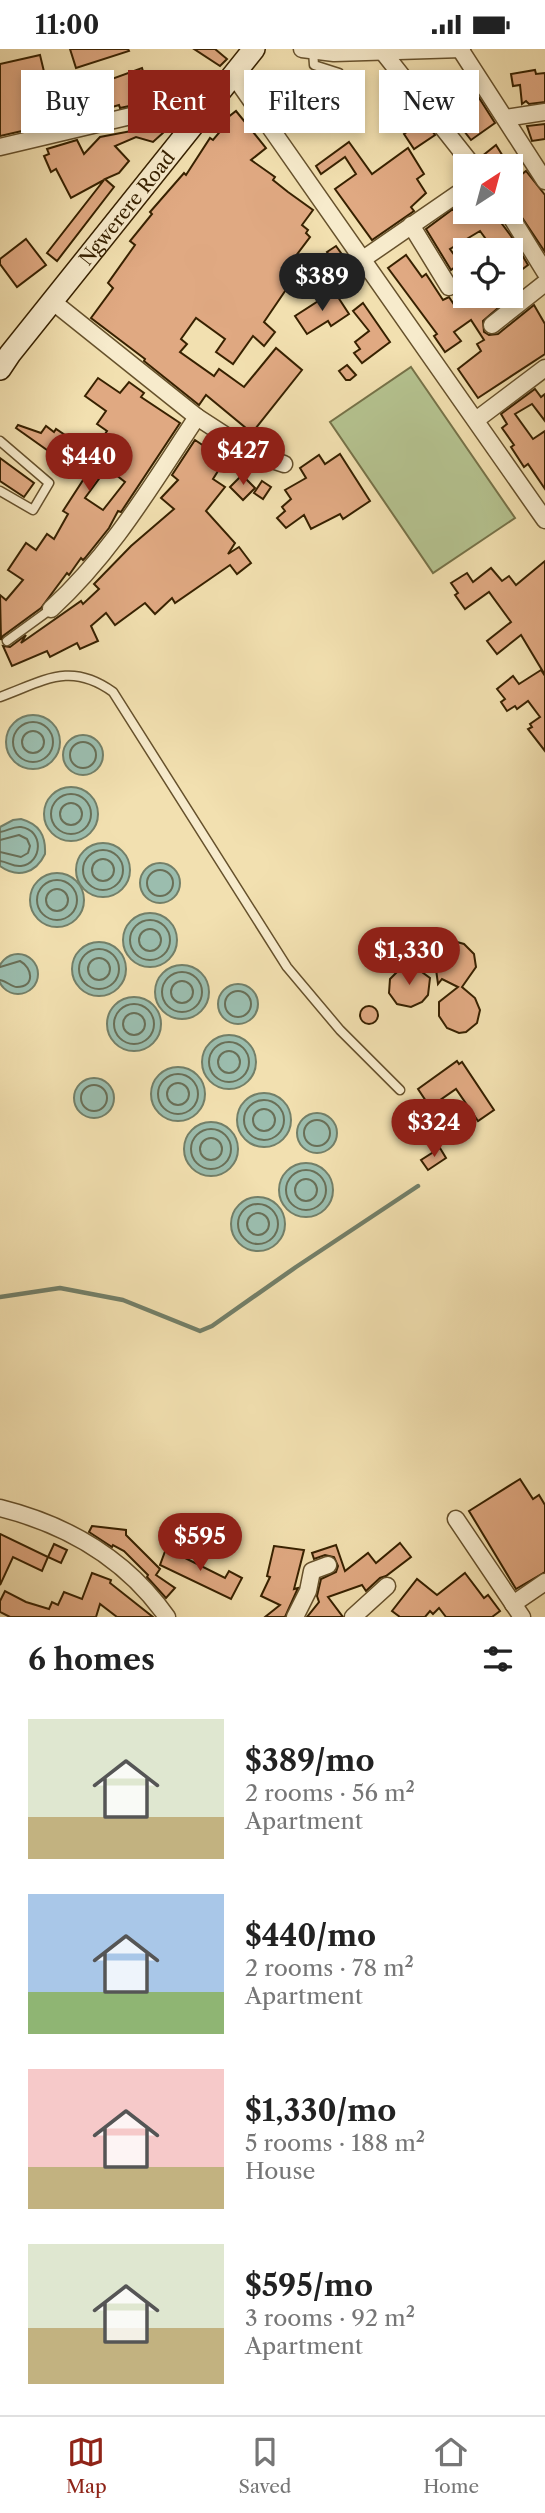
<!DOCTYPE html>
<meta charset="utf-8">
<style>
body{margin:0;font-family:"Libre Caslon Text",serif;background:#f2f2f2;color:#222;height:100vh;display:flex;flex-direction:column;font-size:26px;white-space:nowrap}
*{box-sizing:border-box;margin:0}
p{font-size:23px;color:#767676}
.icon{flex:none;width:38px;height:38px;fill:none;stroke:currentColor;stroke-width:2;stroke-linecap:round;stroke-linejoin:round}
.map{position:relative;height:1568px;overflow:hidden}
.details{display:flex;flex-direction:column;background:#fff;flex:1}
.details>*{flex:none}
.guide{position:absolute;left:21px;top:21px;width:504px;height:63px;display:flex;gap:14px}
.needle{width:46px;rotate:36deg}
.tools{position:absolute;left:453px;top:105px;display:grid;gap:14px}
.tools a{display:grid;place-items:center;width:70px;height:70px;border-radius:0px;background:#fff;box-shadow:0 4px 10px #0003;font-size:35px}
.price{position:absolute;translate:-50% -60px;padding:0 16px;border-radius:24px;background:#8f2418;color:#fff;font-size:23px;line-height:46px;filter:drop-shadow(0 2px 4px #0008)}
.price::after{content:'';position:absolute;left:50%;top:42px;width:21px;height:16px;margin-left:-10px;background:inherit;clip-path:polygon(0 0,100% 0,50% 100%)}
.price.current{background:#222;color:#fff}
ul{padding:0;list-style:none}
li{display:flex;align-items:center;gap:21px;height:175px;padding:0 28px}
li span{display:grid;place-items:center;flex:none;width:196px;height:140px;border-radius:0px;color:#555}
li>.icon{margin-inline-start:auto}
span .icon{width:84px;height:84px;fill:#fffc;stroke-width:1}
li b{font-size:30px}
h2{display:flex;justify-content:space-between;align-items:center;height:84px;padding:0 28px;font-size:30px}
.tag{padding:0 24px;border-radius:0px;background:#fff;box-shadow:0 4px 10px #0003;font-size:24px;line-height:63px}
.tag.current{background:#8f2418;color:#fff}
.status{display:flex;justify-content:space-between;align-items:center;height:49px;padding:0 35px;background:#fff;direction:ltr}
.status svg{height:19px;fill:currentColor}
.tab-bar{display:flex;justify-content:space-around;align-items:center;height:98px;border-top:2px solid #e0e0e0;background:#fff;font-size:19px;color:#767676}
.tab-bar a{display:grid;justify-items:center;gap:4px}
.tab-bar .current{color:#8f2418}
.map>svg:first-child{display:block}
</style>
<div class="status"><b>11:00</b><svg viewBox="0 0 49 12"><path d="M0 12V9h3v3zM5 12V6h3v6zM10 12V3h3v9zM15 12V0h3v12zM26 1h20v11H26zM47 4h2v5h-2z"/></svg></div>
<div class="map">
<svg width="545" height="1568" viewBox="0 0 545 1568">
<rect width="100%" height="100%" fill="#f2e0b0"/>
<filter id="stains"><feTurbulence type="fractalNoise" baseFrequency=".00286" numOctaves="4"/><feColorMatrix values="0 0 0 0 .2 0 0 0 0 .09 0 0 0 0 .02 0 0 0 .5 -.17"/></filter>
<radialGradient id="worn" r=".72"><stop offset=".6" stop-color="#630" stop-opacity="0"/><stop offset="1" stop-color="#630" stop-opacity=".3"/></radialGradient>
<!-- green -->
<path fill="#b5c390" stroke="#767248" stroke-width="2" d="M411,318L515,469L433,524L330,373Z"/>
<!-- water -->
<g fill="#9bbdae" stroke="#737f68" stroke-width="2">
<circle cx="33" cy="693" r="27"/>
<circle cx="83" cy="706" r="20"/>
<circle cx="71" cy="765" r="27"/>
<path d="M21,770C39,775 46,786 45,805C36,824 18,830 0,817V778L13,771Z"/>
<circle cx="103" cy="821" r="27"/>
<circle cx="160" cy="834" r="20"/>
<circle cx="57" cy="851" r="27"/>
<circle cx="150" cy="891" r="27"/>
<circle cx="99" cy="920" r="27"/>
<circle cx="18" cy="925" r="20"/>
<circle cx="182" cy="943" r="27"/>
<circle cx="238" cy="955" r="20"/>
<circle cx="134" cy="975" r="27"/>
<circle cx="229" cy="1013" r="27"/>
<circle cx="178" cy="1045" r="27"/>
<circle cx="94" cy="1049" r="20"/>
<circle cx="264" cy="1071" r="27"/>
<circle cx="317" cy="1084" r="20"/>
<circle cx="211" cy="1100" r="27"/>
<circle cx="306" cy="1141" r="27"/>
<circle cx="258" cy="1175" r="27"/>
</g>
<g fill="none" stroke-linecap="round" stroke-linejoin="round">
<!-- shore -->
<g stroke="#696f57" stroke-width="2">
<circle cx="33" cy="693" r="20"/>
<circle cx="33" cy="693" r="11"/>
<circle cx="83" cy="706" r="13"/>
<circle cx="71" cy="765" r="20"/>
<circle cx="71" cy="765" r="11"/>
<path d="M0,783C8,782 13,777 21,778C44,781 43,814 21,817C13,818 8,813 0,812"/>
<path d="M0,791L19,786L27,790L30,797L28,804L21,808L0,803"/>
<circle cx="103" cy="821" r="20"/>
<circle cx="103" cy="821" r="11"/>
<circle cx="160" cy="834" r="13"/>
<circle cx="57" cy="851" r="20"/>
<circle cx="57" cy="851" r="11"/>
<circle cx="150" cy="891" r="20"/>
<circle cx="150" cy="891" r="11"/>
<circle cx="99" cy="920" r="20"/>
<circle cx="99" cy="920" r="11"/>
<path d="M0,918L20,912C33,919 35,938 17,938C11,938 7,932 0,931"/>
<circle cx="182" cy="943" r="20"/>
<circle cx="182" cy="943" r="11"/>
<circle cx="238" cy="955" r="13"/>
<circle cx="134" cy="975" r="20"/>
<circle cx="134" cy="975" r="11"/>
<circle cx="229" cy="1013" r="20"/>
<circle cx="229" cy="1013" r="11"/>
<circle cx="178" cy="1045" r="20"/>
<circle cx="178" cy="1045" r="11"/>
<circle cx="94" cy="1049" r="13"/>
<circle cx="264" cy="1071" r="20"/>
<circle cx="264" cy="1071" r="11"/>
<circle cx="317" cy="1084" r="13"/>
<circle cx="211" cy="1100" r="20"/>
<circle cx="211" cy="1100" r="11"/>
<circle cx="306" cy="1141" r="20"/>
<circle cx="306" cy="1141" r="11"/>
<circle cx="258" cy="1175" r="20"/>
<circle cx="258" cy="1175" r="11"/>
</g>
<!-- stream -->
<path stroke="#737f68" stroke-width="4.5" d="M0,1248L60,1239L123,1251L200,1282L212,1277L296,1218L418,1137"/>
</g>
<!-- building -->
<g fill="#e0a982" stroke="#372100" stroke-width="2" fill-rule="evenodd">
<path d="M70,0H128L129,2L76,19Z"/>
<path d="M194,0H215L227,10L220,17Z"/>
<path d="M40,6L46,31L55,28L62,50L52,53L57,74L0,87V15Z"/>
<path d="M142,19L150,45L175,39L176,47L120,59L119,56L78,68L73,53L98,45L95,36Z"/>
<path d="M535,21L536,25L545,24V53L529,55L526,52L522,55L520,36L513,37L511,25Z"/>
<path d="M309,27L314,36L328,28L337,43L308,59L312,68L298,77L284,53L300,44L295,35Z"/>
<path d="M469,33L495,74L471,91L461,78L463,77L443,54Z"/>
<path d="M236,62L266,99L251,111L275,128L273,131L288,143L313,161L302,176L308,181L306,184L310,188L289,216L298,223L264,273L275,283L264,297L253,287L233,315L216,303L225,290L196,269L181,290L187,295L180,303L214,327L219,320L244,338L276,299L302,321L252,384L206,346L199,356L144,312L145,310L91,269L113,239L108,234L135,196L130,192L152,165L150,163L184,124L186,126L210,89L213,91L229,72L227,69Z"/>
<path d="M172,68L175,73L153,93L136,88L115,97L129,112L119,124L105,130L114,138L57,212L47,204L104,131L71,149L56,120L51,123L44,107L49,105L47,100L77,91L84,105L100,88L142,80L141,75Z"/>
<path d="M424,71L435,86L414,100L404,85Z"/>
<path d="M545,75V90L532,92L527,77Z"/>
<path d="M349,93L372,125L408,99L424,125L417,130L426,144L411,158L414,162L372,191L335,140L356,125L345,108L321,125L316,117Z"/>
<path d="M496,96L509,117H487L481,108Z"/>
<path d="M526,122L545,146V203L511,152V134Z"/>
<path d="M453,160L459,169L468,163H493L511,187L528,216L512,228L519,241L483,272L484,283L489,286L498,285L534,256L545,275V305L478,349L458,320L481,302L477,295L484,291L471,271L454,283L461,292L445,303L434,287L437,285L388,219L406,206L422,228L426,225L443,251L449,248L455,257L470,247H511V189L494,201L480,182L450,200L460,214L451,221L426,180Z"/>
<path d="M26,190L46,216L17,238L0,215V210Z"/>
<path d="M336,197L351,218L342,225L327,203Z"/>
<path d="M334,242L349,265L331,277L328,272L307,285L295,267Z"/>
<path d="M363,254L390,293L362,314L354,304L360,300L355,293L369,282L353,262Z"/>
<path d="M347,316L356,326L350,331H346L339,322Z"/>
<path d="M98,329L120,344L129,333L144,344L141,348L180,374L121,463L118,462L109,479L85,509L83,511L81,509L69,526L67,524L41,559L3,587L1,591L0,546L6,551L23,531L8,521L26,494L36,501L47,485L54,490L68,465L63,462L85,428L16,379L18,376L41,384L46,377L54,383L56,380L65,386L62,390L89,409L107,382L97,375L106,362L85,347ZM107,419L125,433L103,461L85,449Z"/>
<path d="M535,340L541,348L545,345V372L532,355L515,365L533,390L545,382V440L528,415L524,418L511,398L514,396L502,379L507,375L501,365Z"/>
<path d="M195,391L225,411L213,430L225,438L206,462L235,494L228,505L239,498L251,514L237,525L230,516L175,554L172,549L155,565L145,554L115,576L106,564L91,577L98,592L80,600L77,594L50,608L47,602L12,617L3,597L10,598L26,586L21,594L81,552L83,555L99,540L94,535L131,497L174,460L161,449L178,431L172,426Z"/>
<path d="M340,405L370,452L343,470L340,465L311,480L304,466L286,479L277,469L285,462L282,458L291,450L285,441L306,429L300,419L319,406L325,415Z"/>
<path d="M0,409L34,434L24,448L0,432Z"/>
<path d="M242,426L255,439L243,451L230,438Z"/>
<path d="M262,432L271,438L263,450L254,444Z"/>
<path d="M545,512V626L521,586L497,605L487,592L511,573L489,543L465,560L455,546L458,544L451,534L467,524L473,533L491,519L502,532L509,527L516,536Z"/>
<path d="M541,621L545,627V702L528,680L532,678L530,675L540,668L528,652L517,660L515,657L507,662L501,653L505,650L497,640L513,627L519,635Z"/>
<path d="M457,893L464,895L474,905L476,918L462,938L475,949L480,961L477,974L466,983L459,984L447,979L439,967V953L458,938L442,930L438,935L435,913L436,907L444,897Z"/>
<path d="M407,918L419,921L430,929L428,946L422,953L411,958L397,955L389,944L390,930L400,920Z"/>
<circle cx="369" cy="966" r="9"/>
<path d="M457,1012L459,1015L462,1013L494,1061L478,1072L456,1040L430,1058L418,1040Z"/>
<path d="M440,1099L446,1109L428,1121L421,1111Z"/>
<path d="M520,1430L533,1450L539,1446L545,1456V1523L516,1540L469,1462Z"/>
<path d="M92,1477L126,1481V1486L160,1520L156,1526L175,1539L166,1549L147,1528L148,1526L124,1502L113,1496L112,1498L89,1483Z"/>
<path d="M0,1485L48,1508L42,1522L13,1508L0,1536Z"/>
<path d="M400,1494L411,1508L386,1527L380,1529L366,1542L362,1536L328,1548L343,1568H307L319,1553L317,1547L321,1530L336,1523L338,1517L334,1508L325,1506L314,1510L312,1504L336,1496L345,1522L368,1504L376,1514Z"/>
<path d="M54,1495L67,1501L61,1514L48,1508Z"/>
<path d="M167,1497L187,1504L185,1509L225,1529L229,1522L242,1529L231,1550L160,1516Z"/>
<path d="M274,1497L304,1501L294,1540L298,1539L285,1568H265L280,1556L261,1547L270,1528L267,1527Z"/>
<path d="M92,1524L111,1531L110,1534L153,1568H117L100,1555L96,1568H10L0,1563V1552L5,1542L26,1553L49,1560L52,1553L58,1556L64,1543L82,1550Z"/>
<path d="M465,1524L484,1549L488,1546L500,1562L492,1568H446L439,1559L433,1565L430,1562L425,1568H400L392,1562L417,1530L437,1546Z"/>
</g>
<g fill="none" stroke-linecap="round" stroke-linejoin="round">
<!-- lane casing -->
<g stroke="#66512c" stroke-width="11">
<g id="lane">
<path d="M313,2L314,16L339,24L354,47"/>
<path d="M0,392L49,434L33,461L0,442"/>
<path d="M7,592L51,560"/>
<path d="M0,648C44,632 70,612 113,643L287,918L340,981L400,1041"/>
</g>
</g>
<!-- street casing -->
<g stroke="#66512c" stroke-width="19">
<g id="street">
<path d="M302,0L334,4L462,0"/>
<path d="M460,0L545,132"/>
<path d="M383,3L473,117"/>
<path d="M234,27L545,471"/>
<path d="M505,69L545,63"/>
<path d="M0,98L169,58L186,57L205,63"/>
<path d="M508,163L545,223"/>
<path d="M411,176L449,238"/>
<path d="M363,210L466,139"/>
<path d="M52,252L197,368L254,405L284,415"/>
<path d="M492,276L545,234"/>
<path d="M476,371L545,319"/>
<path d="M51,560C112,504 151,437 197,368"/>
<path d="M0,1459C68,1476 126,1510 167,1568"/>
<path d="M456,1470L522,1568"/>
<path d="M513,1555L545,1533"/>
<path d="M295,1568L308,1542L312,1522L328,1516"/>
<path d="M353,1568L387,1537"/>
</g>
</g>
<!-- secondary casing -->
<g stroke="#372100" stroke-width="24">
<g id="secondary">
<path id="s1" d="M0,320L10,305L254,0"/>
</g>
</g>
<!-- lane -->
<use href="#lane" stroke="#f7ebcc" stroke-width="8"/>
<!-- street -->
<use href="#street" stroke="#f7ebcc" stroke-width="16"/>
<!-- secondary -->
<use href="#secondary" stroke="#f7ebcc" stroke-width="21"/>
</g>
<g text-anchor="middle" stroke-width="6" stroke-linejoin="round" paint-order="stroke">
<!-- street labels -->
<g font-size="19" fill="#372100" stroke="#f7ebcc">
<text dy="7" stroke="none"><textPath href="#s1" startOffset="205">Ngwerere Road</textPath></text>
</g>
</g>
<rect width="100%" height="100%" filter="url(#stains)"/>
<rect width="100%" height="100%" fill="url(#worn)"/>
</svg>
<div class="tools">
<a><svg class="needle" viewBox="-14 -14 28 28"><path d="M0-13l5 13h-10z" fill="#e53935"/><path d="M0 13l5-13h-10z" fill="#767676"/></svg></a>
<a><svg class="icon" aria-label="locate" viewBox="0 0 24 24"><circle cx="12" cy="12" r="6"/><path d="M12 2v4M12 18v4M2 12h4M18 12h4"/></svg></a>
</div>
<b class="price current" style="left:322px;top:264px">$389</b>
<b class="price" style="left:243px;top:438px">$427</b>
<b class="price" style="left:89px;top:444px">$440</b>
<b class="price" style="left:409px;top:938px">$1,330</b>
<b class="price" style="left:434px;top:1110px">$324</b>
<b class="price" style="left:200px;top:1524px">$595</b>
<div class="guide">
<a class="tag">Buy</a>
<a class="tag current">Rent</a>
<a class="tag">Filters</a>
<a class="tag">New</a>
</div>
</div>
<section class="details">
<h2>6 homes<svg class="icon" aria-label="filters" viewBox="0 0 24 24"><path d="M4 7h16M4 17h16"/><circle cx="9" cy="7" r="2"/><circle cx="15" cy="17" r="2"/></svg></h2>
<ul>
<li><span style="background:linear-gradient(#dfe7d0 70%,#c2b280 0)"><svg class="icon" aria-label="home" viewBox="0 0 24 24"><path d="M3 11l9-7 9 7M6 9v11h12V9"/></svg></span><div><b>$389/mo</b><p>2 rooms · 56 m²</p><p>Apartment</p></div></li>
<li><span style="background:linear-gradient(#a9c7e8 70%,#8fb573 0)"><svg class="icon" aria-label="home" viewBox="0 0 24 24"><path d="M3 11l9-7 9 7M6 9v11h12V9"/></svg></span><div><b>$440/mo</b><p>2 rooms · 78 m²</p><p>Apartment</p></div></li>
<li><span style="background:linear-gradient(#f6c9c9 70%,#c2b280 0)"><svg class="icon" aria-label="home" viewBox="0 0 24 24"><path d="M3 11l9-7 9 7M6 9v11h12V9"/></svg></span><div><b>$1,330/mo</b><p>5 rooms · 188 m²</p><p>House</p></div></li>
<li><span style="background:linear-gradient(#dfe7d0 60%,#c2b280 0)"><svg class="icon" aria-label="home" viewBox="0 0 24 24"><path d="M3 11l9-7 9 7M6 9v11h12V9"/></svg></span><div><b>$595/mo</b><p>3 rooms · 92 m²</p><p>Apartment</p></div></li>
</ul>
</section>
<nav class="tab-bar">
<a class="current"><svg class="icon" aria-label="map" viewBox="0 0 24 24"><path d="M3 6l6-2 6 2 6-2v14l-6 2-6-2-6 2zM9 4v14M15 6v14"/></svg>Map</a>
<a><svg class="icon" aria-label="saved" viewBox="0 0 24 24"><path d="M7 4h10v16l-5-4-5 4z"/></svg>Saved</a>
<a><svg class="icon" aria-label="home" viewBox="0 0 24 24"><path d="M3 11l9-7 9 7M6 9v11h12V9"/></svg>Home</a>
</nav>
